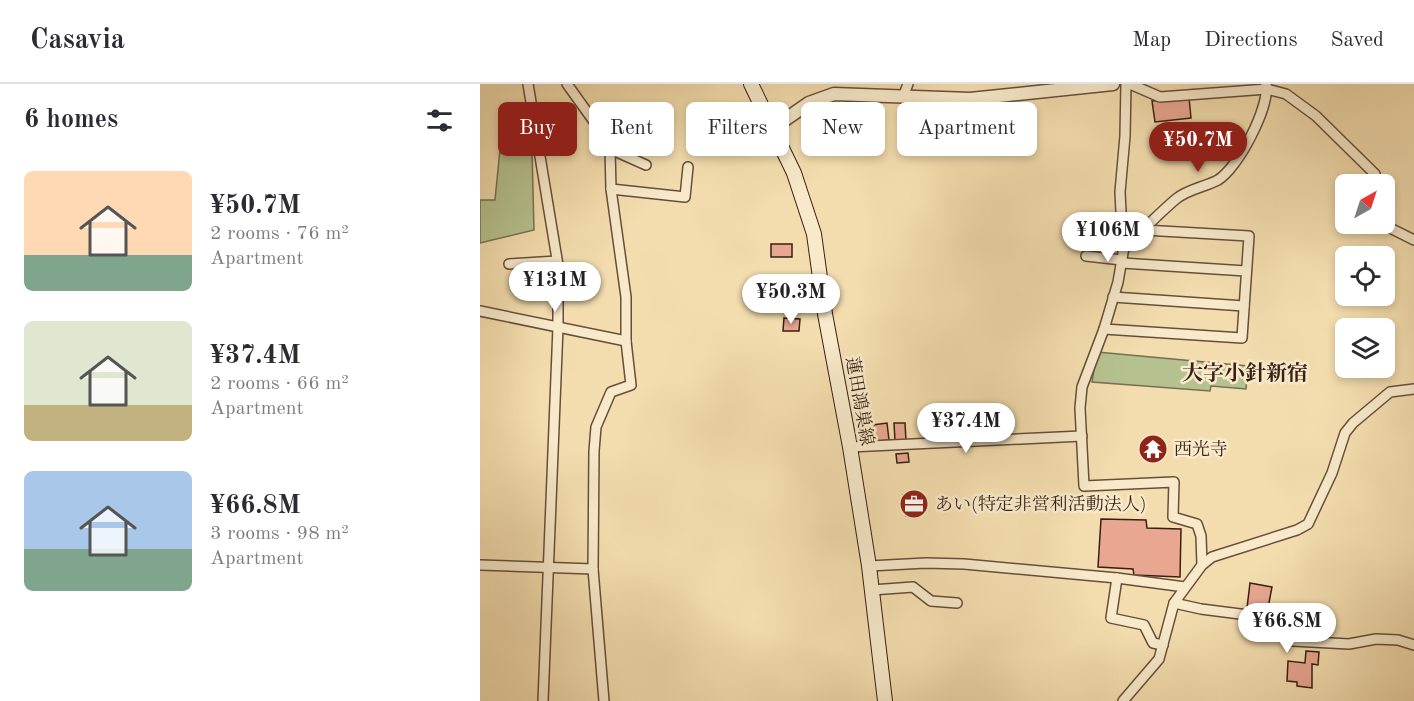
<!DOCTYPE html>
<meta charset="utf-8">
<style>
body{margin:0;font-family:"Old Standard TT","Noto Serif JP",serif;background:#f2f2f3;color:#2b2b33;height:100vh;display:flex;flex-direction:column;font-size:22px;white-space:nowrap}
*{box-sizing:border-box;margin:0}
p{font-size:20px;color:#7c7c81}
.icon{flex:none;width:33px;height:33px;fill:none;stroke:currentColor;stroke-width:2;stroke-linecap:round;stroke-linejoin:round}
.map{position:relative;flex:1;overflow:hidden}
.panel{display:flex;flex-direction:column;background:#fff;width:480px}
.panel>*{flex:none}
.banner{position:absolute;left:18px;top:18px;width:570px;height:54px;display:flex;gap:12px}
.needle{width:39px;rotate:39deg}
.buttons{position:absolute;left:855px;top:90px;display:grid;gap:12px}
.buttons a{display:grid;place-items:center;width:60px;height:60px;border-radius:9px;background:#fff;box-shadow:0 3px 9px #0003;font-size:30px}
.price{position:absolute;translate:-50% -51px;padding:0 14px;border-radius:21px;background:#fff;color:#222;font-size:20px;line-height:39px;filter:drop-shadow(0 2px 3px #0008)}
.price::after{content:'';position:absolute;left:50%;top:36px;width:18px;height:14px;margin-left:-9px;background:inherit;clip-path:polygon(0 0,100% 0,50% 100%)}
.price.on{background:#8f2418;color:#fff}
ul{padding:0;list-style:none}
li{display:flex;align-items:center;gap:18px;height:150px;padding:0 24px}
li span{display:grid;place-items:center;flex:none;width:168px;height:120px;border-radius:9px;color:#555}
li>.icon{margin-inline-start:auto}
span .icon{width:72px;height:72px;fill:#fffc;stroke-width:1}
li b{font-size:26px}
h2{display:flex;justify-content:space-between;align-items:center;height:72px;padding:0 24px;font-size:26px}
.chip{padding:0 21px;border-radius:9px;background:#fff;box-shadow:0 3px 9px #0003;font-size:21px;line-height:54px}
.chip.on{background:#8f2418;color:#fff}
header{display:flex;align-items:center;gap:36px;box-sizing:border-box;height:84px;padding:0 30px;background:#fff;border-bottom:2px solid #e1e1e2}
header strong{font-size:28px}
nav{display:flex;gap:33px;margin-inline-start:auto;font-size:21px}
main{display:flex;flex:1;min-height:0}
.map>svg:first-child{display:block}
</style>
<header>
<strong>Casavia</strong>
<nav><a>Map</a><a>Directions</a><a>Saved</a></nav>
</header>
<main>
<section class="panel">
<h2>6 homes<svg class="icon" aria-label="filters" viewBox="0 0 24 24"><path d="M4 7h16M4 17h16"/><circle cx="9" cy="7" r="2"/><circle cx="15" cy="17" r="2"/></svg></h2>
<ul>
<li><span style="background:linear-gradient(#ffd9b3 70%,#7fa58c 0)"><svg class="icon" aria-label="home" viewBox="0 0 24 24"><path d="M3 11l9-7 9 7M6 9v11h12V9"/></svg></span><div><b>¥50.7M</b><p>2 rooms · 76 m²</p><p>Apartment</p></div></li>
<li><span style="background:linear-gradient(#dfe7d0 70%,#c2b280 0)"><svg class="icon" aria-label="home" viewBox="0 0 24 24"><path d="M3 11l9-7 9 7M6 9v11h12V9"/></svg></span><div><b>¥37.4M</b><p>2 rooms · 66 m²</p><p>Apartment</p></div></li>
<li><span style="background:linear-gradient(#a9c7e8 65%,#7fa58c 0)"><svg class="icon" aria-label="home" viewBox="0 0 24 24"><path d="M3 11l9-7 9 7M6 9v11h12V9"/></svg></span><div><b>¥66.8M</b><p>3 rooms · 98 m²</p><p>Apartment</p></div></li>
</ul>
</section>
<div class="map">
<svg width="934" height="617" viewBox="0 0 934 617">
<rect width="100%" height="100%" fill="#f3ddae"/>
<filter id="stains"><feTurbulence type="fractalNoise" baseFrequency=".00333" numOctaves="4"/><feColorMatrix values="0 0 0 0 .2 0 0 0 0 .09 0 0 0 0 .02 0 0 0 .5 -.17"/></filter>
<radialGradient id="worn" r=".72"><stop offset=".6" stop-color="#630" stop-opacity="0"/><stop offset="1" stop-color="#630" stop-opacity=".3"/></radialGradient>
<!-- green -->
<g fill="#b5c28f" stroke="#767052" stroke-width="1.5">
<path d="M22,45L52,68L54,146L0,159V116H15Z"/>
<path d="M617,268L768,282L766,305L731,302L730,307L612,298Z"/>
</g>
<!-- building -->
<g fill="#e9a791" stroke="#381f14" stroke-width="1.5">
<path d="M709,13L711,34L675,38L672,17Z"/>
<path d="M346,21H368L369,36L346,38Z"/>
<rect x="291" y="160" width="21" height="13"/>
<path d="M285,194L298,196L294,222L281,220Z"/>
<path d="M304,234L320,235L319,247H303Z"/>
<path d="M407,339L409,356L387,358L385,342Z"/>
<path d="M414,339H425L426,357H415Z"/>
<path d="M428,369L429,378L417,379L416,370Z"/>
<path d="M439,409L441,430L426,432L423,411Z"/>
<path d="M621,435L666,436L667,444L701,445L700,493L654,491L653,485L618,483Z"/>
<path d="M770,499L792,503L787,529L767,524Z"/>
<path d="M826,567L839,568L838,581L832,580V604L817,602V598L807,597L808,577L825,579Z"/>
</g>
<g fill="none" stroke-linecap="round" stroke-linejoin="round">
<!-- minor casing -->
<g stroke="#674e3a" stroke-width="12">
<g id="minor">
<path d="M48,0L78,181V243L63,617"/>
<path d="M87,0L120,46L130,65L131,105L146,213V257L151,301L131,308L116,343L114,367L113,485L124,617"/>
<path d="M646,0L645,52L640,108L643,169L638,198L624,245L602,303L600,324L604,402L694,398L693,433L717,440L721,452L722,481"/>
<path d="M650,0L680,13L787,5L806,10L836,32L895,90L891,100"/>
<path d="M423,13L428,0"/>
<path d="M510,13L513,55"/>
<path d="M130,65L166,81"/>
<path d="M131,105L205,113L208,83"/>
<path d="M902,140L934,156"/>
<path d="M643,166C660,149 677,131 696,115C708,105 725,103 738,96C758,84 790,23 786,0"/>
<path d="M606,172L642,176"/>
<path d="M642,179L766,187"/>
<path d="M29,180L77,177"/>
<path d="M633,213L764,222"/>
<path d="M0,227L146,257"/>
<path d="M624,245L762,254L769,152L664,146"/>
<path d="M370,363L602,352"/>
<path d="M0,481L113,485"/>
<path d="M389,482L446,479L484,480L637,494L705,503"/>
<path d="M637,494L631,534L664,541L673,559L683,561"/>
<path d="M392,506L433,503L451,517L477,519"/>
<path d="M694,519L721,525L768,531L790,547L813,557L869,560L896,555L918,556L934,561"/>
<path d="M643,617L679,575L694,519L722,481L732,473L817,446L828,440L852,389L865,349L873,339L910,308L934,305"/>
</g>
</g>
<!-- tertiary casing -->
<g stroke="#674e3a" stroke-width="15">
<path id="tertiary" d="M293,44L329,19L354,10L490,15L633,0"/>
</g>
<!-- secondary casing -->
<g stroke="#381f14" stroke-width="16">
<path id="secondary" d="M271,0L314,89L334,150L345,230L370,363L389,482L405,617"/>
</g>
<!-- minor -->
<use href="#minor" stroke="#f7e9ca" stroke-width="9"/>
<!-- tertiary -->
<use href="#tertiary" stroke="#f7e9ca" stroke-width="12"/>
<!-- secondary -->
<use href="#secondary" stroke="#f7e9ca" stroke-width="14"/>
</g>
<!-- icons -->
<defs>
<g id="temple-disc" transform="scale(1.5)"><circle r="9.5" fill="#8f2418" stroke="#f7e9ca"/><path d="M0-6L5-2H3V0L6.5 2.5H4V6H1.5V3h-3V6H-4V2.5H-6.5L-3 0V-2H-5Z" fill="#fff"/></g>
<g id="office-disc" transform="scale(1.5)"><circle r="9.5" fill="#8f2418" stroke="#f7e9ca"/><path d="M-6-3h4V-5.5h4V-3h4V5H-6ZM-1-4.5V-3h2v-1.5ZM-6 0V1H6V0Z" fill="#fff"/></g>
</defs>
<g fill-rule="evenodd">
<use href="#temple-disc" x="673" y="365"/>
<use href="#office-disc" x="434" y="420"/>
</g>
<g text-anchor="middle" stroke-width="5" stroke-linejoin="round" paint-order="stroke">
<!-- street labels -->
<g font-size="18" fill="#381f14" stroke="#f7e9ca">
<text transform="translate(380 317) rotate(80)" y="6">蓮田鴻巣線</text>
</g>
<!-- poi labels -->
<g font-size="18" fill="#381f14" stroke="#f7e9ca" text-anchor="start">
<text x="694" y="371">西光寺</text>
<text x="455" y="426">あい(特定非営利活動法人)</text>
</g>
<!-- quarter labels -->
<g font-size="21" font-weight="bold" fill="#381f14" stroke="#f7e9ca">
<text x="765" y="296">大字小針新宿</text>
</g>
</g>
<rect width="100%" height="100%" filter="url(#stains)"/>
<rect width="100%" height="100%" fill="url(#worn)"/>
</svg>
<div class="buttons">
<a><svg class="needle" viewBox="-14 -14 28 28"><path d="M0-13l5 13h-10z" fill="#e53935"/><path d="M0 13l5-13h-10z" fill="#7c7c81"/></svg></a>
<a><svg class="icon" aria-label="locate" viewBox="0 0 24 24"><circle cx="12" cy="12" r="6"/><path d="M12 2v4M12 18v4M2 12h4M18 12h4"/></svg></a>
<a><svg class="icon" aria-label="layers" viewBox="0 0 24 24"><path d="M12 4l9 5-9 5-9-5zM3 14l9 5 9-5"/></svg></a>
</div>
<b class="price on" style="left:718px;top:89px">¥50.7M</b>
<b class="price" style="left:628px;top:179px">¥106M</b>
<b class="price" style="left:75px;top:229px">¥131M</b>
<b class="price" style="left:311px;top:241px">¥50.3M</b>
<b class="price" style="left:486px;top:370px">¥37.4M</b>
<b class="price" style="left:807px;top:570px">¥66.8M</b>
<div class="banner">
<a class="chip on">Buy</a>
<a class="chip">Rent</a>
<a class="chip">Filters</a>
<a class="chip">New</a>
<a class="chip">Apartment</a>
</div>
</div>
</main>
